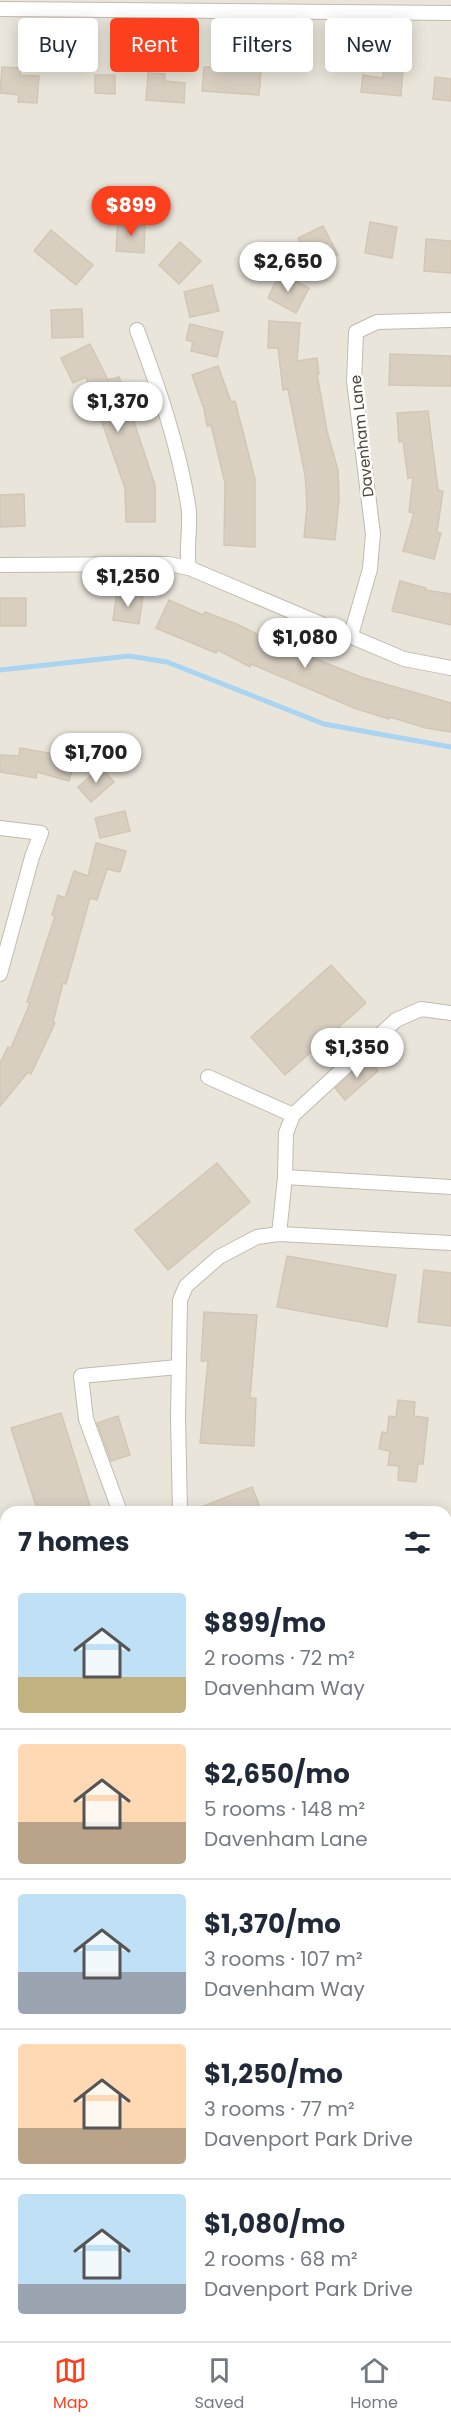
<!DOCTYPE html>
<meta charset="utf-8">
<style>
body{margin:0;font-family:Poppins,sans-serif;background:#f6f6f7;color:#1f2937;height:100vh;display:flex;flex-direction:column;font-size:22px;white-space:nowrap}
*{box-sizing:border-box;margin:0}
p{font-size:20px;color:#747a83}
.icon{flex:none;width:33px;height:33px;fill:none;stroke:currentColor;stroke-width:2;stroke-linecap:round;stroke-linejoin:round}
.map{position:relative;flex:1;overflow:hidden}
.details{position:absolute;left:0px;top:1506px;width:452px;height:836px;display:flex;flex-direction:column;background:#fff;border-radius:18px 18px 0 0;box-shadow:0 3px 15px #0003}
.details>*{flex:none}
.top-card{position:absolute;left:18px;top:18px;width:416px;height:54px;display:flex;gap:12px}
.price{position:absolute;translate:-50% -51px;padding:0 14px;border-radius:21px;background:#fff;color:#222;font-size:20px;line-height:39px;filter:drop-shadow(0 2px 3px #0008)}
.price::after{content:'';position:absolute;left:50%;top:36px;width:18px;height:14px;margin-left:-9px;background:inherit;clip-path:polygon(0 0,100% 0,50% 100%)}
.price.on{background:#fc3f1d;color:#fff}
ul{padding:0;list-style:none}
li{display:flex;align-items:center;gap:18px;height:150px;padding:0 18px}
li+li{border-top:2px solid #e0e1e3}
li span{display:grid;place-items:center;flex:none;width:168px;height:120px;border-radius:6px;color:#555}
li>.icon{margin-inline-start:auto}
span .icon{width:72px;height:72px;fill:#fffc;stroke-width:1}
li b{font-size:26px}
h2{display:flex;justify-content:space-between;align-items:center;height:72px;padding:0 18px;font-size:26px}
.tag{padding:0 21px;border-radius:6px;background:#fff;box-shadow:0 3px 15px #0003;font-size:21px;line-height:54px}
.tag.on{background:#fc3f1d;color:#fff}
.tab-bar{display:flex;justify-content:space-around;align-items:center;height:84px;border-top:2px solid #e0e1e3;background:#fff;font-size:16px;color:#747a83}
.tab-bar a{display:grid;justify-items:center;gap:3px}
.tab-bar .on{color:#fc3f1d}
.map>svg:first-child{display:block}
</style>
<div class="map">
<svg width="451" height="2341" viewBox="0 0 451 2341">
<rect width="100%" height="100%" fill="#f6f3ec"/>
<!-- residential -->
<path fill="#eae5da" d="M0,0H451V1778L446,1777V1512H6V1906L0,1903Z"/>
<!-- commercial -->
<path fill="#f7ead8" d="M446,1777L451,1778V2341H0V1903L6,1906V2336H446Z"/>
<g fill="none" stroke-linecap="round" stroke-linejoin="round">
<!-- stream -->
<path stroke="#a9d4f2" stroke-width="5" d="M0,670L129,656L167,662L324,724L451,747"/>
</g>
<!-- building -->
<g fill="#d8cfc1" stroke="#d3c7b4" stroke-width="1.5">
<path d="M384,66L403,68L401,96L361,92L363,75L383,78Z"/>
<path d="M2,67L21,68L20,75L39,76L37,103L18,102L19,95L0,93Z"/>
<path d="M204,67L261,70L259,95L202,91Z"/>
<path d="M148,73L165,74V81L185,83L184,103L146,100Z"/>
<path d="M95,75H115V94L95,93Z"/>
<path d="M435,77L451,79V101L433,99Z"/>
<path d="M118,220L145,222L144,253L116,251Z"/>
<path d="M370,222L397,227L392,258L365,253Z"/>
<path d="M323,226L338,255L313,267L298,238Z"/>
<path d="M51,230L93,265L76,285L34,251Z"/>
<path d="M426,239L451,241V273L424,271Z"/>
<path d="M180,242L201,261L179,284L159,265Z"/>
<path d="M280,273L309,288L296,313L268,298Z"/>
<path d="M212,285L219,311L190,317L184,292Z"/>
<path d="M82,309L83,337L52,338L51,310Z"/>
<path d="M269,321L300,323L297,361L317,358L319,374H317L327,431L338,470L339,499L335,540L304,537L307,506L305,475L288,389L283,390L278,348H268Z"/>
<path d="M190,324L223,332L217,357L191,351L193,342L186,340Z"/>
<path d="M90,344L108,380L119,377L155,485V522H126L125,488L86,377L73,383L61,358Z"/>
<path d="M390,354L451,356V386L389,385Z"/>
<path d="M218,366L231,402L235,401L255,479V547L224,545L225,483L211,425L207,426L204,409L192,375Z"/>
<path d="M428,411L438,490L443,491L437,532L441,533L434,559L403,551L414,513L409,512L413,477L408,478L403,441L399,442L397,413Z"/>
<path d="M24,494L25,526L0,527V495Z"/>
<path d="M400,581L426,588L425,590L451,594V625L392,611Z"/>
<path d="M117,592L143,596L139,624L113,620Z"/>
<rect x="0" y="598" width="26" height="28"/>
<path d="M169,600L203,615L205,612L239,625L271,641L361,677L451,703V732L426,728L390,717L389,719L354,708L251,664L250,667L218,650L216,653L156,628Z"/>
<path d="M20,748L54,754L55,750L76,755L69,781L37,772L36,778L0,772V755L19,756Z"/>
<path d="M101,767L114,782L91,802L78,787Z"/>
<path d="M125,811L130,831L100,838L95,818Z"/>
<path d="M96,843L126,851L120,872L107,869L97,900L90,898L66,984L63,983L53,1022L55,1023L31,1074L28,1072L0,1106V1063L8,1047L11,1048L30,1003L27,1002L55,916L52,915L58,895L65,898L74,871L88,876Z"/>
<path d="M331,965L366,1003L285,1075L251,1037Z"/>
<path d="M368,1058L378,1071L345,1100L335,1088Z"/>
<path d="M217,1163L250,1202L168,1270L135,1230Z"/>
<path d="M287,1256L396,1275L387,1327L277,1307Z"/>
<path d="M424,1270L451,1273V1326L418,1322Z"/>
<path d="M204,1312L257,1315L250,1398H256L254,1446L200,1443L208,1361H201Z"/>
<path d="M398,1400L415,1402L414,1416L428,1418L423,1464H418L416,1482L398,1480L399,1466L388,1465L390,1451L379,1449L382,1432L387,1433L389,1416L396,1417Z"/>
<path d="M61,1413L92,1512H38L11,1428Z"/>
<path d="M118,1416L130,1455L111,1461L97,1423Z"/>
<path d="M252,1487L262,1512H191V1511Z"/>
</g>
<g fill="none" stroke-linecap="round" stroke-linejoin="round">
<!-- service casing -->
<g stroke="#c2bbae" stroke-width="10">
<g id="service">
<path d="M446,2152L451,2153"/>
<path d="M446,2171L451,2172"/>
<path d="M76,2341L80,2336"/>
</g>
</g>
<!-- minor casing -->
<g stroke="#c2bbae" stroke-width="16">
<g id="minor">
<path d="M0,9L451,13"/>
<path d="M137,330C158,386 178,444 188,504C192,525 185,547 189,568"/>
<path d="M0,565L168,564L189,568L404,659L451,668"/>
<path d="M351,635L370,569L373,534L354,381L356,332L377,322L451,320"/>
<path d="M0,828L41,833L32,857L0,974"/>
<path d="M451,1013L421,1009L396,1020L293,1115L286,1133L285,1177L451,1187"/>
<path d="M208,1077L293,1115"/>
<path d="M279,1234L285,1177"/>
<path d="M120,1512L86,1419L81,1376L178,1367"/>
<path d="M180,1512L178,1417L180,1300L186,1286L219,1257L257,1237L279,1234L451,1243"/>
<path d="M446,1656H451"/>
<path d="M446,1755H451"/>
<path d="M0,1785L6,1787"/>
<path d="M0,1988L6,1979"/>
<path d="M0,2045L6,2034"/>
</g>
</g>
<!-- tertiary casing -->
<g stroke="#c2bbae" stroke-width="21">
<g id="tertiary">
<path d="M0,2274L6,2280"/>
<path d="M55,2336L60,2341"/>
</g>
</g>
<!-- service -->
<use href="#service" stroke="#fff" stroke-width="7"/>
<!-- minor -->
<use href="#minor" stroke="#fff" stroke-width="14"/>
<!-- tertiary -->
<use href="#tertiary" stroke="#fff" stroke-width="18"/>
</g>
<g text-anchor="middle" stroke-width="5" stroke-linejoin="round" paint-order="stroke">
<!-- street labels -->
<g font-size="15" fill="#4b4439" stroke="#fff">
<text transform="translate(362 436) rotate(-96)" y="5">Davenham Lane</text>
</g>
</g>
</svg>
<b class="price on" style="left:131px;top:237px">$899</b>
<b class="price" style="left:288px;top:293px">$2,650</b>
<b class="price" style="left:118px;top:433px">$1,370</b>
<b class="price" style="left:128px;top:608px">$1,250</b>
<b class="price" style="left:305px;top:669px">$1,080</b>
<b class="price" style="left:96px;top:784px">$1,700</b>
<b class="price" style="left:357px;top:1079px">$1,350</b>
<div class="top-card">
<a class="tag">Buy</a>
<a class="tag on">Rent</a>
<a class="tag">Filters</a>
<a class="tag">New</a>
</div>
<section class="details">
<h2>7 homes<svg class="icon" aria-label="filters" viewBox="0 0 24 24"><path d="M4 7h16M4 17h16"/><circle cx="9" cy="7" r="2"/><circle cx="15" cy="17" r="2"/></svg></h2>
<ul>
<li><span style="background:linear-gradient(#bfe0f5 70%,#c2b280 0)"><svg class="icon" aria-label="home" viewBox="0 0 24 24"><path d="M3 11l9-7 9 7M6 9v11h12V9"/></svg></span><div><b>$899/mo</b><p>2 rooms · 72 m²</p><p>Davenham Way</p></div></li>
<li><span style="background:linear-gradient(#ffd9b3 65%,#b9a48a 0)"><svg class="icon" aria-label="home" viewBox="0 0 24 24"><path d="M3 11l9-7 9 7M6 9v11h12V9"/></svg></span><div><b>$2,650/mo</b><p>5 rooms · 148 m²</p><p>Davenham Lane</p></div></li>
<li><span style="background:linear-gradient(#bfe0f5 65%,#9aa5b1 0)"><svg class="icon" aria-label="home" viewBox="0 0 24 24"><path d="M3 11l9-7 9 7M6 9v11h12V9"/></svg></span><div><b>$1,370/mo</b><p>3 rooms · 107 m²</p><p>Davenham Way</p></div></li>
<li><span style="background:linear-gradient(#ffd9b3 70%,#b9a48a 0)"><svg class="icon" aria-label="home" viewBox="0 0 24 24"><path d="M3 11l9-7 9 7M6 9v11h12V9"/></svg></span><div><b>$1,250/mo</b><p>3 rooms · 77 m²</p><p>Davenport Park Drive</p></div></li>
<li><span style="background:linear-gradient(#bfe0f5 75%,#9aa5b1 0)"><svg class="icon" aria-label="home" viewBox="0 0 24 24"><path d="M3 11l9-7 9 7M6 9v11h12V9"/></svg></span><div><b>$1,080/mo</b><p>2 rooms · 68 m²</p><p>Davenport Park Drive</p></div></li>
</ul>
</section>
</div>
<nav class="tab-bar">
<a class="on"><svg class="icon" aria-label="map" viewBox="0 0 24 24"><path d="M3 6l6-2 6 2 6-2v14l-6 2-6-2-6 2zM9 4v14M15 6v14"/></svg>Map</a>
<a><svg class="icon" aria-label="saved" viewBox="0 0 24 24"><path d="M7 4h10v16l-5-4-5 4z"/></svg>Saved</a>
<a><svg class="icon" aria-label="home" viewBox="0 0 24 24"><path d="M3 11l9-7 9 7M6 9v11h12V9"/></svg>Home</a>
</nav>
